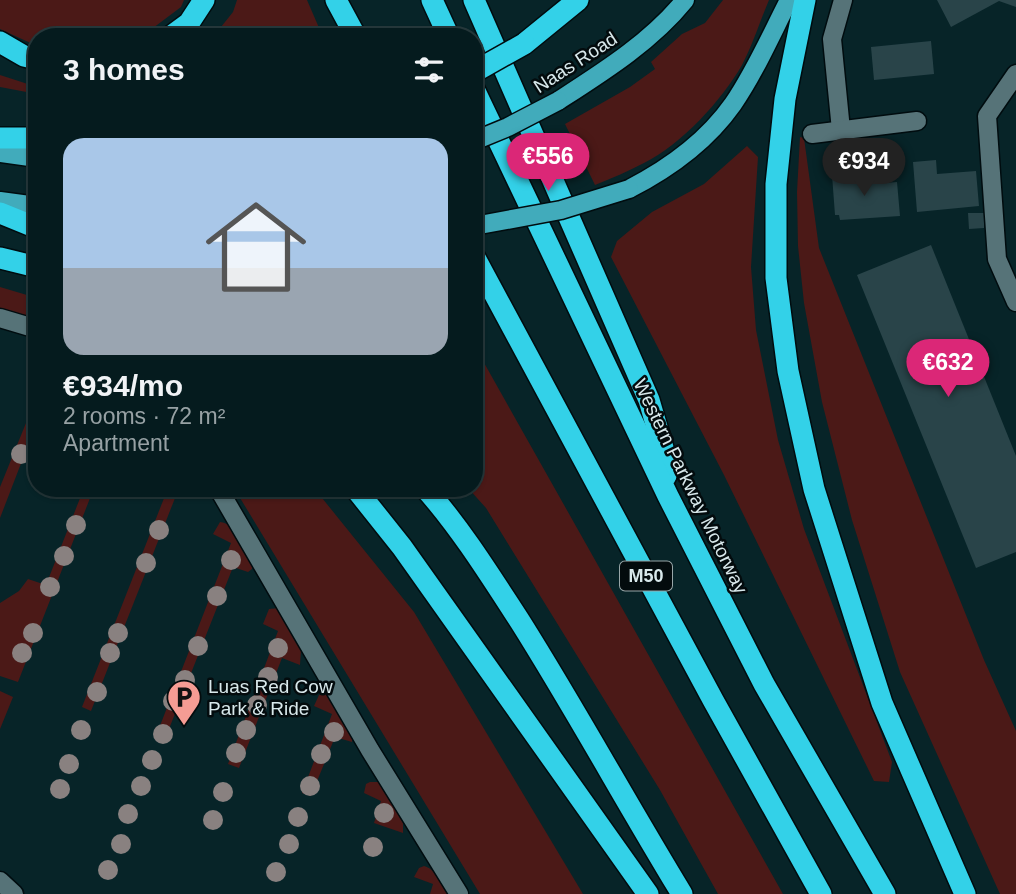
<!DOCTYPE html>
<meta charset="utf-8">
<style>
body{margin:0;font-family:Arial,sans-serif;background:#13282b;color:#f1f3f6;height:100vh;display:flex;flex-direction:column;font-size:26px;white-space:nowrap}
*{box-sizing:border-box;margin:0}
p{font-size:23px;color:#97a1a4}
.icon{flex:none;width:38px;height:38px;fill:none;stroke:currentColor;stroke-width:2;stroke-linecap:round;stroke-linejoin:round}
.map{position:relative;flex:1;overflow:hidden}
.drawer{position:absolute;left:28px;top:28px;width:455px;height:469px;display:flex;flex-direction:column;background:#051b1e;border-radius:28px;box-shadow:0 2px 5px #0004,0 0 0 2px #26393c}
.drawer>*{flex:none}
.price{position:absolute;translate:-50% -60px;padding:0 16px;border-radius:24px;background:#db2777;color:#fff;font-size:23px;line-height:46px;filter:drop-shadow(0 2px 4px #0008)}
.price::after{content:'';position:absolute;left:50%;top:42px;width:21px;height:16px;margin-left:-10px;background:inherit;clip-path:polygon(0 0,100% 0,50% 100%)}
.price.current{background:#222;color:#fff}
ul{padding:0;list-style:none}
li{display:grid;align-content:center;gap:14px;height:371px;padding:0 35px}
li span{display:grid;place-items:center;height:217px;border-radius:21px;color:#555}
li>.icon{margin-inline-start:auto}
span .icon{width:126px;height:126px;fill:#fffc;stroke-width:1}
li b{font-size:30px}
h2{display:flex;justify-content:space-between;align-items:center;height:84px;padding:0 35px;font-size:30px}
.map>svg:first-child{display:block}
</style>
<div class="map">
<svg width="1016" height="894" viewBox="0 0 1016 894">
<rect width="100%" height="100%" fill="#072428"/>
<!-- grass -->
<g fill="#4b1917">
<path d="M0,0H184L181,7L141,37H37V46L0,29Z"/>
<path d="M237,0H307L323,37H213L233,12Z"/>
<path d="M723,0H769C760,21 753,44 742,65C722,100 681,145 644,163C629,171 612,178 595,185L565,124L630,87L655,69L651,62L682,34L705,23Z"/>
<path d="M0,75L37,87V94L0,87Z"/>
<path d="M800,137L804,138L819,248L984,660L1016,731V894H1000L900,672L852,520L822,402L804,303L798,246L797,192Z"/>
<path d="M747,146L758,157L751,267L756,330L778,440L804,529L892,762L889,782L874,781L724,475L611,257L617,241L652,212L704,184Z"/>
<path d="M0,287L37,298V318L0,309Z"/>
<path d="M474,345L783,894H718L660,790L486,508L468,488H474Z"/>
<path d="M37,396V422L0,518V487Z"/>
<path d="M84,488H94L18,682L0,676V603L19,591L28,579L46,585Z"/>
<path d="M168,488H179L91,711L82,707Z"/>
<path d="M234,488H314L414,612L583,894H480Z"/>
<path d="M220,522C236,523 245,551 253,564L252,569L248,572L233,567L165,739L156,736L231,543L213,534Z"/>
<path d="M279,608L301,650L300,665L282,658L239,768L228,764L278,631L263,624L269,609Z"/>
<path d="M0,691L13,697L0,729Z"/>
<path d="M323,693L329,695L352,736V742L335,737L311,796L302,793L332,714L314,706L319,695Z"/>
<path d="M370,782H378L383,787L403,823V833L374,823L381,801L364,793L366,784Z"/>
<path d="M424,866C436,869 441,884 447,894H430L433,884L414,877L419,868Z"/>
</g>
<!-- building -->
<g fill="#294449">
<path d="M937,0H1016V7L999,1L951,27Z"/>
<path d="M931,41L934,74L874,80L871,47Z"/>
<path d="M936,160L937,174L976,171L979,206L917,212L913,162Z"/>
<path d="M859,173V185L897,182L900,216L840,220L839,215H835L832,175Z"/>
<path d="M968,213H984V228L969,229Z"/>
<path d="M931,245L1016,456V552L976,568L857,275Z"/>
</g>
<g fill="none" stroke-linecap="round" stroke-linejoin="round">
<!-- minor casing -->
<g stroke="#000c0f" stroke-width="21">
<g id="minor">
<path d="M1016,74L987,116L997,259L1016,302"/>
<path d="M841,130L832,39L843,0"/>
<path d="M812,134L917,121"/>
<path d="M0,318L37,329"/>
<path d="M218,488L370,750L459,894"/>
<path d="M0,881L14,894"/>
</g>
</g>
<!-- major casing -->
<g stroke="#000c0f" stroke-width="21">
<g id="major">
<path d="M558,101C603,72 651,42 685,0"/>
<path d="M0,153L37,158"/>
<path d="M629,189C668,169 707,141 733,104C755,72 771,35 789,0"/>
<path d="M0,201L37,206"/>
</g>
</g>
<!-- highway casing -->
<g stroke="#000c0f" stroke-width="24">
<g id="highway">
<path d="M336,0L356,37"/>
<path d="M432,0L449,37"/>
<path d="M474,0L649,400L663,448L666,476"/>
<path d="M805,0L785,99L776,184V278L788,371L814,489L882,703L965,894"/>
<path d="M170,37L189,23L204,0"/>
<path d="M0,42L24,56L37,59"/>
<path d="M524,44L578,0"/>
<path d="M474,89L668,496L764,684L885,894"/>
<path d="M0,138H37"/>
<path d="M0,213L37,228"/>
<path d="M474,256L713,700L821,894"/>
<path d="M0,258L37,267"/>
<path d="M355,488L402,547L648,894"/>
<path d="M425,488C462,530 491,577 521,623C577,712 627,804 682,894"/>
</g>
</g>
<!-- minor -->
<use href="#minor" stroke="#567378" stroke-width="18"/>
<!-- major -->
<use href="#major" stroke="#41abbb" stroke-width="18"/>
<!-- highway -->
<use href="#highway" stroke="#33d1e8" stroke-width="21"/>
<!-- major-bridge casing -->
<g stroke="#000c0f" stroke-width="21" stroke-linecap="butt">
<g id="major-bridge">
<path d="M474,141L508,127L558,101"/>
<path d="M474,226L561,210L629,189"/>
</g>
</g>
<!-- highway-bridge casing -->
<g stroke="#000c0f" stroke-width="24" stroke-linecap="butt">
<path id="highway-bridge" d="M474,72L524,44"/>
</g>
<!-- major-bridge -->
<use href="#major-bridge" stroke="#41abbb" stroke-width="18"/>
<!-- highway-bridge -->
<use href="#highway-bridge" stroke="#33d1e8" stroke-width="21"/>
</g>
<!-- trees -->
<g fill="#898180">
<circle cx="21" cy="454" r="10"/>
<circle cx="76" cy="525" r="10"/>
<circle cx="159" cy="530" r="10"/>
<circle cx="64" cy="556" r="10"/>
<circle cx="231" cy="560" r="10"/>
<circle cx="146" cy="563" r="10"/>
<circle cx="50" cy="587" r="10"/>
<circle cx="217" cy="596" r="10"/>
<circle cx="33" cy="633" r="10"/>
<circle cx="118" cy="633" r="10"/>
<circle cx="198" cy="646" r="10"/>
<circle cx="278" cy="648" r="10"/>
<circle cx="22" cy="653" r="10"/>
<circle cx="110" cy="653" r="10"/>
<circle cx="268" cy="677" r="10"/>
<circle cx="185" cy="680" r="10"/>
<circle cx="97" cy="692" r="10"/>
<circle cx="173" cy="701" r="10"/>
<circle cx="257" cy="705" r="10"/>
<circle cx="81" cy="730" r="10"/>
<circle cx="246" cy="730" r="10"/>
<circle cx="334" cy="732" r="10"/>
<circle cx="163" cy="734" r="10"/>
<circle cx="236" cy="753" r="10"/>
<circle cx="321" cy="754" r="10"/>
<circle cx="152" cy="760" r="10"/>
<circle cx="69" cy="764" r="10"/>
<circle cx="141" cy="786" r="10"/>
<circle cx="310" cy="786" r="10"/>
<circle cx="60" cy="789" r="10"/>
<circle cx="223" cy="792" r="10"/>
<circle cx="384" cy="813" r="10"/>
<circle cx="128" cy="814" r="10"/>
<circle cx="298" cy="817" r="10"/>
<circle cx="213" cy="820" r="10"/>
<circle cx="121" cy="844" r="10"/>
<circle cx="289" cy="844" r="10"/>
<circle cx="373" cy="847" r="10"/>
<circle cx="108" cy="870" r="10"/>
<circle cx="276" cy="872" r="10"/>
</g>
<!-- icons -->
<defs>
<g id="parking-pin" transform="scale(1.75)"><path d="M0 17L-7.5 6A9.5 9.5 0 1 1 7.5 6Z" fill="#f59c94" stroke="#030b0d"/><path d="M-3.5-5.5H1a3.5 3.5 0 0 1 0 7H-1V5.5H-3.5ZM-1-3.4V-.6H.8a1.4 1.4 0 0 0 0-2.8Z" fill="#111"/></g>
</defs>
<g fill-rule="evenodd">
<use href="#parking-pin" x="184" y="697"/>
</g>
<g text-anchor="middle" stroke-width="5" stroke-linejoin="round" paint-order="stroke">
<!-- shield labels -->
<rect fill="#030b0d" stroke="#98a6a8" stroke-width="2" x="620" y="561.5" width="52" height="29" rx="5"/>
<g font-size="18" font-weight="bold" fill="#d8e8eb">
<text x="646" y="582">M50</text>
</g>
<!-- street labels -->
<g font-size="19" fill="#d8e8eb" stroke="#030b0d">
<text transform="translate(575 62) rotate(-33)" y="7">Naas Road</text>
<text transform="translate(691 486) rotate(64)" y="7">Western Parkway Motorway</text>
</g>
<!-- poi labels -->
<g font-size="19" fill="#d8e8eb" stroke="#030b0d" text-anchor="start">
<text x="208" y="693">Luas Red Cow<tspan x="208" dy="22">Park &amp; Ride</tspan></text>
</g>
</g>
</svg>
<b class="price" style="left:548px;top:193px">€556</b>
<b class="price current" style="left:864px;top:198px">€934</b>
<b class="price" style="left:948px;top:399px">€632</b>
<section class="drawer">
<h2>3 homes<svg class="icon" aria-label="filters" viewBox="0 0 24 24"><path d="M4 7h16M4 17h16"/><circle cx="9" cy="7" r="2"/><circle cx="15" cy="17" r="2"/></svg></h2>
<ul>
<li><span style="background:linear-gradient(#a9c7e8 60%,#9aa5b1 0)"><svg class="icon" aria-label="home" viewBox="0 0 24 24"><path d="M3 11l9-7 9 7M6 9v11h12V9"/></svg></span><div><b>€934/mo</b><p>2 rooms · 72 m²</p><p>Apartment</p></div></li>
</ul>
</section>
</div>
